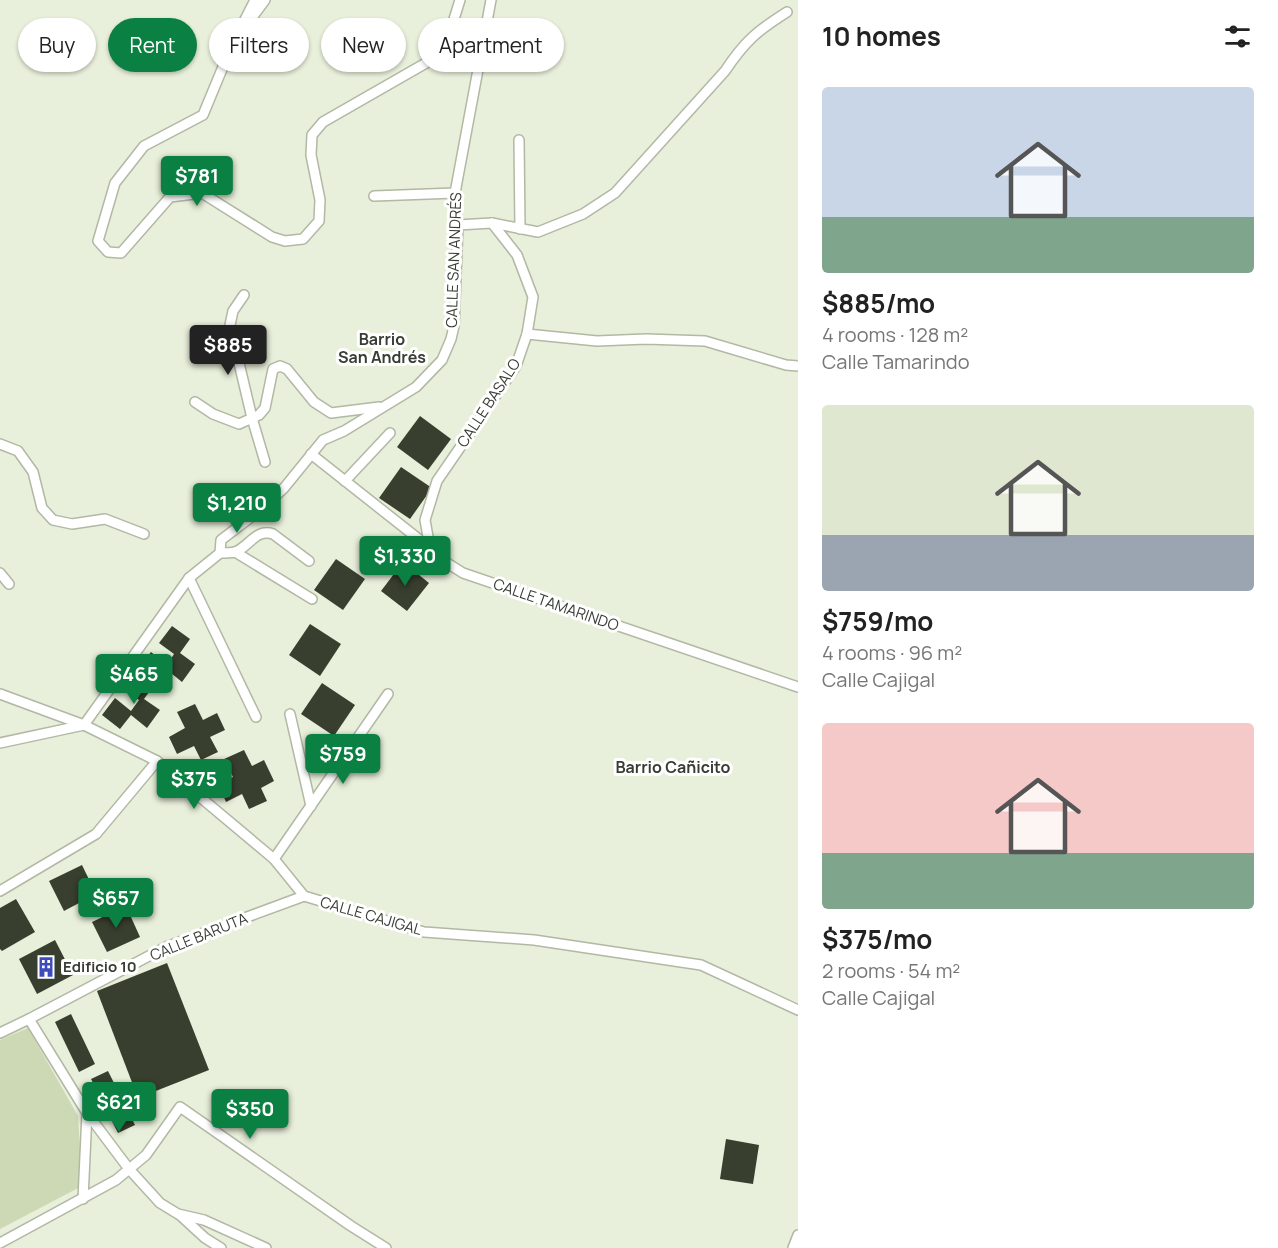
<!DOCTYPE html>
<meta charset="utf-8">
<style>
body{margin:0;font-family:Manrope,sans-serif;background:#f6f6f6;color:#222;height:100vh;display:flex;flex-direction:column;font-size:22px;white-space:nowrap}
*{box-sizing:border-box;margin:0}
p{font-size:20px;color:#767676}
.icon{flex:none;width:33px;height:33px;fill:none;stroke:currentColor;stroke-width:2;stroke-linecap:round;stroke-linejoin:round}
.map{position:relative;flex:1;overflow:hidden}
.details{display:flex;flex-direction:column;background:#fff;width:480px}
.details>*{flex:none}
.guide{position:absolute;left:18px;top:18px;width:570px;height:54px;display:flex;gap:12px}
.price{position:absolute;translate:-50% -51px;padding:0 14px;border-radius:6px;background:#0b8043;color:#fff;font-size:20px;line-height:39px;filter:drop-shadow(0 2px 3px #0008)}
.price::after{content:'';position:absolute;left:50%;top:36px;width:18px;height:14px;margin-left:-9px;background:inherit;clip-path:polygon(0 0,100% 0,50% 100%)}
.price.active{background:#222;color:#fff}
ul{padding:0;list-style:none}
li{display:grid;align-content:center;gap:12px;height:318px;padding:0 24px}
li span{display:grid;place-items:center;height:186px;border-radius:6px;color:#555}
li>.icon{margin-inline-start:auto}
span .icon{width:108px;height:108px;fill:#fffc;stroke-width:1}
li b{font-size:26px}
h2{display:flex;justify-content:space-between;align-items:center;height:72px;padding:0 24px;font-size:26px}
.tag{padding:0 21px;border-radius:27px;background:#fff;box-shadow:0 2px 4px #0004;font-size:21px;line-height:54px}
.tag.active{background:#0b8043;color:#fff}
main{display:flex;flex:1;min-height:0}
.map>svg:first-child{display:block}
</style>
<main>
<div class="map">
<svg width="798" height="1248" viewBox="0 0 798 1248">
<rect width="100%" height="100%" fill="#e8efda"/>
<!-- green -->
<path fill="#cdd9b5" d="M28,1028L78,1116L82,1186L0,1229V1040Z"/>
<!-- building -->
<g fill="#393f2e">
<path d="M420,416L451,439L428,470L397,447Z"/>
<path d="M401,467L432,488L410,519L379,498Z"/>
<path d="M336,559L365,579L343,610L314,590Z"/>
<path d="M403,562L429,583L407,611L381,591Z"/>
<path d="M310,624L341,644L320,676L289,655Z"/>
<path d="M172,626L190,639L180,653L195,664L182,682L166,669L156,683L138,669L151,652L167,665L174,654L159,643Z"/>
<path d="M137,672L154,685L144,699L160,710L147,728L131,715L120,729L102,715L115,698L131,711L139,700L124,689Z"/>
<path d="M322,683L355,705L334,736L301,714Z"/>
<path d="M195,704L203,720L217,713L225,730L210,737L218,752L201,760L194,746L177,754L169,737L185,728L177,712Z"/>
<path d="M244,750L252,766L264,760L274,781L261,788L267,801L249,809L242,794L226,802L218,784L233,777L224,759Z"/>
<path d="M82,865L96,894L64,911L49,881Z"/>
<path d="M16,899L35,932L2,951L0,949V908Z"/>
<path d="M126,906L140,937L107,952L92,922Z"/>
<path d="M55,940L73,975L37,994L19,959Z"/>
<path d="M167,963L209,1070L138,1098L97,991Z"/>
<path d="M71,1014L95,1064L79,1072L55,1022Z"/>
<path d="M108,1071L135,1125L118,1133L91,1079Z"/>
<path d="M726,1139L759,1145L753,1184L720,1179Z"/>
</g>
<g fill="none" stroke-linecap="round" stroke-linejoin="round">
<!-- street casing -->
<g stroke="#b1b8a4" stroke-width="12">
<g id="street">
<path d="M255,0L232,45L203,115L144,146L115,183L98,241L108,252L121,253L170,197L202,193L272,237L285,241L303,239L319,221L320,200L311,155L312,135L323,122L426,63L440,50L450,32L460,0"/>
<path d="M248,23L265,0"/>
<path d="M519,140L520,229"/>
<path d="M374,196L455,193"/>
<path d="M492,223L538,232L583,214L615,193L725,71C745,41 757,31 787,12"/>
<path d="M244,295L233,311L230,325L252,418L265,462"/>
<path d="M527,334L597,341L646,339L705,341L786,365L798,366"/>
<path d="M195,402L213,414L239,424L259,415L265,408L273,369L280,366L287,369L314,402L331,413L379,407"/>
<path d="M0,444L18,451L33,472L42,508L53,520L72,524L105,519L144,534"/>
<path d="M311,454L430,548L436,556L463,573L798,687"/>
<path d="M345,481L390,433"/>
<path d="M430,548L425,520L437,481L516,366L527,334L533,297L517,255L492,223L458,225"/>
<path d="M235,552L312,599"/>
<path d="M220,553C224,553 230,553 235,552C249,547 256,528 273,534L309,561"/>
<path d="M0,573L9,584"/>
<path d="M189,578L256,717"/>
<path d="M0,694L84,725L157,761L274,859L304,896L424,932L534,940L701,965L798,1010"/>
<path d="M290,714L311,806"/>
<path d="M84,725L189,578L220,553L221,540L259,511L284,488L323,440L344,431L416,387L442,360L451,339L454,326L458,225L455,193L491,0"/>
<path d="M0,743L84,725"/>
<path d="M274,859L388,694"/>
<path d="M0,891L96,834L157,761"/>
<path d="M29,1019L87,1113L129,1169L160,1203L178,1214L204,1220L266,1248"/>
<path d="M0,1033L29,1019L166,947L304,896"/>
<path d="M83,1199L87,1113"/>
<path d="M180,1215L205,1238L221,1248"/>
<path d="M0,1243L116,1180L146,1155L180,1107L351,1226L386,1248"/>
<path d="M793,1248L798,1235"/>
</g>
</g>
<!-- street -->
<use href="#street" stroke="#fff" stroke-width="9"/>
</g>
<!-- icons -->
<defs>
<g id="building-bare" transform="scale(1.62)"><path d="M-4-6H4V6H1V3H-1V6H-4ZM-2.5-4.3h1.7v1.8h-1.7ZM.8-4.3h1.7v1.8H.8ZM-2.5-1h1.7V.8h-1.7ZM.8-1h1.7V.8H.8Z" fill="#3d4bbe" stroke="#fff" stroke-width="2.5" paint-order="stroke"/></g>
</defs>
<g fill-rule="evenodd">
<use href="#building-bare" x="46" y="967"/>
</g>
<g text-anchor="middle" stroke-width="6" stroke-linejoin="round" paint-order="stroke">
<!-- street labels -->
<g font-size="15" fill="#393c34" stroke="#fff">
<text transform="translate(454 260) rotate(-88)" y="5">CALLE SAN ANDRÉS</text>
<text transform="translate(489 403) rotate(-57)" y="5">CALLE BASALO</text>
<text transform="translate(556 605) rotate(19)" y="5">CALLE TAMARINDO</text>
<text transform="translate(371 916) rotate(16)" y="5">CALLE CAJIGAL</text>
<text transform="translate(199 937) rotate(-22)" y="5">CALLE BARUTA</text>
</g>
<!-- poi labels -->
<g font-size="15" font-weight="bold" fill="#393c34" stroke="#fff" text-anchor="start">
<text x="63" y="972">Edificio 10</text>
</g>
<!-- neighbourhood labels -->
<g font-size="16" font-weight="bold" fill="#393c34" stroke="#fff">
<text x="382" y="345">Barrio<tspan x="382" dy="18">San Andrés</tspan></text>
<text x="673" y="773">Barrio Cañicito</text>
</g>
</g>
</svg>
<b class="price" style="left:197px;top:207px">$781</b>
<b class="price active" style="left:228px;top:376px">$885</b>
<b class="price" style="left:237px;top:534px">$1,210</b>
<b class="price" style="left:405px;top:587px">$1,330</b>
<b class="price" style="left:134px;top:705px">$465</b>
<b class="price" style="left:343px;top:785px">$759</b>
<b class="price" style="left:194px;top:810px">$375</b>
<b class="price" style="left:116px;top:929px">$657</b>
<b class="price" style="left:119px;top:1133px">$621</b>
<b class="price" style="left:250px;top:1140px">$350</b>
<div class="guide">
<a class="tag">Buy</a>
<a class="tag active">Rent</a>
<a class="tag">Filters</a>
<a class="tag">New</a>
<a class="tag">Apartment</a>
</div>
</div>
<section class="details">
<h2>10 homes<svg class="icon" aria-label="filters" viewBox="0 0 24 24"><path d="M4 7h16M4 17h16"/><circle cx="9" cy="7" r="2"/><circle cx="15" cy="17" r="2"/></svg></h2>
<ul>
<li><span style="background:linear-gradient(#c9d6e8 70%,#7fa58c 0)"><svg class="icon" aria-label="home" viewBox="0 0 24 24"><path d="M3 11l9-7 9 7M6 9v11h12V9"/></svg></span><div><b>$885/mo</b><p>4 rooms · 128 m²</p><p>Calle Tamarindo</p></div></li>
<li><span style="background:linear-gradient(#dfe7d0 70%,#9aa5b1 0)"><svg class="icon" aria-label="home" viewBox="0 0 24 24"><path d="M3 11l9-7 9 7M6 9v11h12V9"/></svg></span><div><b>$759/mo</b><p>4 rooms · 96 m²</p><p>Calle Cajigal</p></div></li>
<li><span style="background:linear-gradient(#f6c9c9 70%,#7fa58c 0)"><svg class="icon" aria-label="home" viewBox="0 0 24 24"><path d="M3 11l9-7 9 7M6 9v11h12V9"/></svg></span><div><b>$375/mo</b><p>2 rooms · 54 m²</p><p>Calle Cajigal</p></div></li>
</ul>
</section>
</main>
